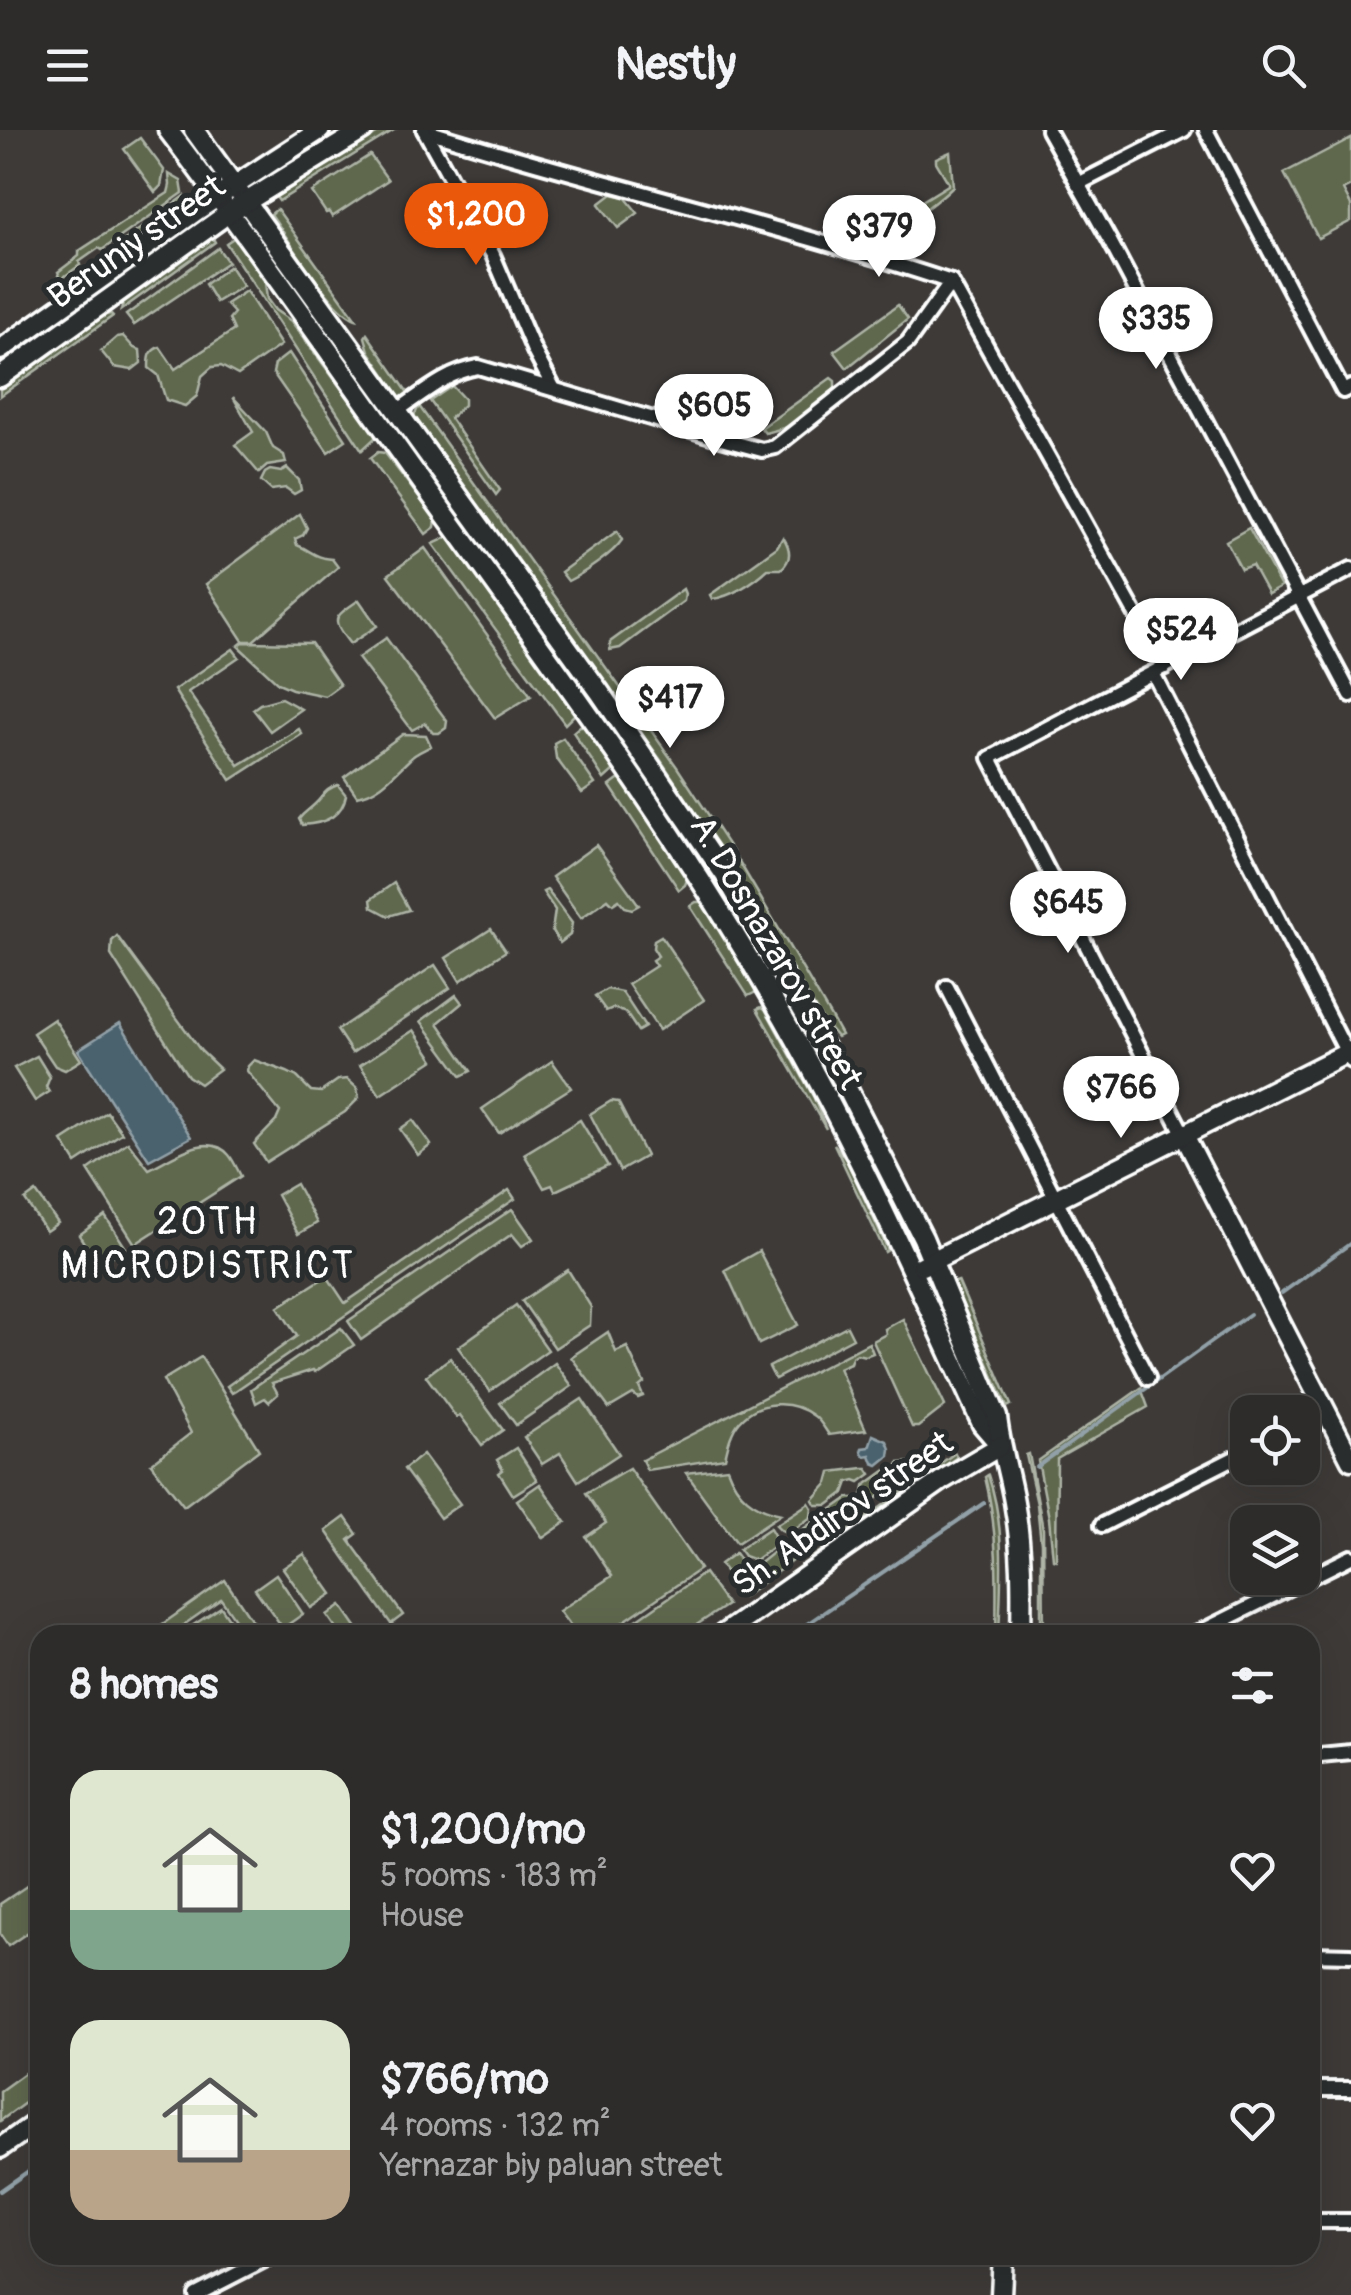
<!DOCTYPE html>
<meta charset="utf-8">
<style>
body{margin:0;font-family:Pangolin,sans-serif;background:#363432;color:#f1f3f6;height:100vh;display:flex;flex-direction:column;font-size:38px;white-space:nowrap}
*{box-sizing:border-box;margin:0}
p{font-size:32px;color:#a7a7a8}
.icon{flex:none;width:55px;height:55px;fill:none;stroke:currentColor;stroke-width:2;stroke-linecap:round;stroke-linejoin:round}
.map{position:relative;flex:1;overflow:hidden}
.sheet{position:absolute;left:30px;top:1495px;width:1290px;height:640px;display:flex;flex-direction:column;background:#2e2c2a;border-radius:30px;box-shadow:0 10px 40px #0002,0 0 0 2px #494847}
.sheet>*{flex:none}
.fabs{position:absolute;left:1230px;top:1265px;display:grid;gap:20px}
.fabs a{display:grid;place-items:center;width:90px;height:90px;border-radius:20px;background:#2e2c2a;box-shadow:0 10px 40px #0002,0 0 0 2px #494847;font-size:50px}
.price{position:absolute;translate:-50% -85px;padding:0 22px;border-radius:35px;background:#fff;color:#222;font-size:32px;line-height:65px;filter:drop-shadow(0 2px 5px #0008)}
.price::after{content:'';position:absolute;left:50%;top:60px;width:30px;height:22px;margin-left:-15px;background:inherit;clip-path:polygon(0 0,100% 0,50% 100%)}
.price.on{background:#ea580c;color:#fff}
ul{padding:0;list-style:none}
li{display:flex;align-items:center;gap:30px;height:250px;padding:0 40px}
li span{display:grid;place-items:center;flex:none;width:280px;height:200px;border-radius:30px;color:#555}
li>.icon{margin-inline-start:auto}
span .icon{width:120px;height:120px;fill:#fffc;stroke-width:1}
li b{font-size:42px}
h2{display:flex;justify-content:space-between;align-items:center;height:120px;padding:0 40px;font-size:42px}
header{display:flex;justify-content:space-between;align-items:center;height:130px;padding:0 40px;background:#2e2c2a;font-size:45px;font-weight:700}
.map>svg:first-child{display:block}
</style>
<header><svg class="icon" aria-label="menu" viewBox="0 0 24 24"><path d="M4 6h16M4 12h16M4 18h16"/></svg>Nestly<svg class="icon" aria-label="search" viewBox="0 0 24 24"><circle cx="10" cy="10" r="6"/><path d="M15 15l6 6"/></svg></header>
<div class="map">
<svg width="1351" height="2165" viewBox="0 0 1351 2165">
<rect width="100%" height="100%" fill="#3d3a38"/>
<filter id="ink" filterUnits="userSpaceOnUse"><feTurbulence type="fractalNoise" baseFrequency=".01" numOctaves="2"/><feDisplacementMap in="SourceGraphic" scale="20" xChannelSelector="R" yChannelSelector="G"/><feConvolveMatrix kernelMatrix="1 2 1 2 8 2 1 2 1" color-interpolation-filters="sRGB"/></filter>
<g filter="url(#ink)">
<!-- green -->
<g fill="#5e684e" stroke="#aeb4a6" stroke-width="2.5">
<path d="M383,0H394L279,71L276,67Z"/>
<path d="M140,8L164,40L161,56L155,62L124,19Z"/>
<path d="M1351,8V56L1343,60L1351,75V91L1318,108L1284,43Z"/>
<path d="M950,22L953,56C933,76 908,89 891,111L874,109L875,100L948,55V52L936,32V28Z"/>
<path d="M370,25L388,50L332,87L329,82L326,83L312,62Z"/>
<path d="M169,44L181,51L183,63L102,120L99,118L79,132L80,135L61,149L58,142L79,126V121L168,63L170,55Z"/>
<path d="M612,64L625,67L638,83L618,98L599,74Z"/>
<path d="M185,66L187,72L131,113L107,123Z"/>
<path d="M277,79L356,189C331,181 288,108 271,84Z"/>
<path d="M235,107L265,152L267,169L275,180L291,191L375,304V308L362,320L226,113Z"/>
<path d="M213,108L215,112L121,180L123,173Z"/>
<path d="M218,118L228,132L134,195L126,185Z"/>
<path d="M230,136L243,156L216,172L205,154Z"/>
<path d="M246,161L281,215L238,245L221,236L212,237L202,246L197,266L185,276L166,270L158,245L149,238C149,228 149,220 160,217L175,239L234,200L229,189L234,183L226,174Z"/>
<path d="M898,175L908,189L847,238L834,221Z"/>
<path d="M111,184L113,186L0,266V259L105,185Z"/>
<path d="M367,204L411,267L407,270L400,267L369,221L365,207Z"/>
<path d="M123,206L134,218L140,220L141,233L132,240L114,237L101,221L117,207Z"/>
<path d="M289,223L346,310L328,322L273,243L275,234Z"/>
<path d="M831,248L835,251V259L795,295L765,303L761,298Z"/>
<path d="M452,256L464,269V275L450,288L500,360L496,365L430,271Z"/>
<path d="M233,267L266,302L273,318L284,325L286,333L267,336L259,343L235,315L253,302Z"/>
<path d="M419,276L677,637L733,722L725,727L660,629L414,286Z"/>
<path d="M378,322L385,323L436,390L435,397L426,404L370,328Z"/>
<path d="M287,338L299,350L301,360L294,364L286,358L271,360L261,351L265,343L270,340L281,342Z"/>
<path d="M300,384L307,398L303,405L295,409L297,415C312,421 315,428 332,429L338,437L253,511H243L206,454Z"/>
<path d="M1249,398L1281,457L1268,464L1252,435L1241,439L1226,411Z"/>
<path d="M617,401L622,410C613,424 584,443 568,451L561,442Z"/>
<path d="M448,407L576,583L565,594L433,414Z"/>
<path d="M783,407C791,419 792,430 781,439H768C754,452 731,467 712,469L710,465L777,417Z"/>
<path d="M425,418L531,566L495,588L388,445Z"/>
<path d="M683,459L685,464L684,471L620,518L610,520V512Z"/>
<path d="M359,470L377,496L350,514C330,488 333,488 359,470Z"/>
<path d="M386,508L447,591L446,598L439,603H433L425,593L412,600L358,528Z"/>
<path d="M243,512L311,513L340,555L325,566L292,559L278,553L238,516Z"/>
<path d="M233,519L239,527L188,562L239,635L299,599L302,604L231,650L174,560Z"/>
<path d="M281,568L301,579L270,601L253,579L260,574Z"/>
<path d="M580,596H586L613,634V641L604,649L573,602Z"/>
<path d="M403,604L426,605L431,616C424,620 415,623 410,629C395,643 379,663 357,666L344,647Z"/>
<path d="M563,608L595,654L582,663L556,628L554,613Z"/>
<path d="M618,650H625L689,745L685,755L679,760L610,656Z"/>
<path d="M338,655L346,665C342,687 322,694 302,695L299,689C304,682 309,680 315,674C324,665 325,659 338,655Z"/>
<path d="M596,715L639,775L632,779L625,777L619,770L613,774L608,769L581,788L552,747Z"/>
<path d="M737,728L831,887L841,905L837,907L821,888L729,733Z"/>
<path d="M394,753L409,780L389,786L372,777L371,769Z"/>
<path d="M547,760L572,793L570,805L560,813L552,801L555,780L543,762Z"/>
<path d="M696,772H706L758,861L748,866L690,776Z"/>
<path d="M491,799L506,821L460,851L446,828Z"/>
<path d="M117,806L201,921L220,939L200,954L188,946L180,934L111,825L112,811Z"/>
<path d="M661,806L704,870L659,900L628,854L656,836L652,830L658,826L653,818L654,810Z"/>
<path d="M435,835L450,858L352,923L337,900Z"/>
<path d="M607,859L622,862L645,897L638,901L626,883L613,878L606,881L595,866Z"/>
<path d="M456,865L462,873L438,893L471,941L461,946L421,891Z"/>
<path d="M762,877L765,879L814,968L826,999L757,879Z"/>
<path d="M54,889L81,930L65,940L55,936L33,903Z"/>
<path d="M414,900L434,930L380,965L360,935Z"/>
<path d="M37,926L50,947L46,957L49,962L35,971L14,938Z"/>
<path d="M254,930L287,942L297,947L311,961L321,962L338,950L347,949L357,958L359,968L345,982L266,1032L254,1014L276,991L280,982L247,941L248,936Z"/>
<path d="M552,931L571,958L499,1003L482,979Z"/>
<path d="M611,971L618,972L646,1026L620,1041L590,984Z"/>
<path d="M107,982L122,1003L76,1033L62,1011Z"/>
<path d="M413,990L431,1015L418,1025L400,999Z"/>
<path d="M580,990L608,1036L555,1061L552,1055L544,1058L524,1024Z"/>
<path d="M128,1012L149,1039C171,1029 208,1000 229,1025C234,1031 237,1039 241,1046L135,1114L88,1040Z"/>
<path d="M834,1014L847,1031L888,1120L885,1122Z"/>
<path d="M296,1054L317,1093L298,1104L277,1065Z"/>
<path d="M509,1060L515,1069L232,1263L227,1256L297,1206L278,1177L327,1146L345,1173Z"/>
<path d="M36,1062L58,1093L46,1101L25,1070Z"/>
<path d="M512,1079L533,1109L522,1116L512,1104L361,1210L348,1191Z"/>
<path d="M105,1086L126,1118L98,1135L79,1105Z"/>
<path d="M759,1121L798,1195L759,1214L725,1140Z"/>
<path d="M568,1140L591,1177L590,1195L555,1218L522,1171Z"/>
<path d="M958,1151L1011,1275L1007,1277L953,1153Z"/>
<path d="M516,1175L548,1220L490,1261L458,1217Z"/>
<path d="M903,1189L945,1276L918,1297H912L873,1211L886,1204L885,1199Z"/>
<path d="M847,1196L853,1208L775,1249L769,1237Z"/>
<path d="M341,1198L354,1215L315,1242L313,1240L272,1253L278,1264L269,1272L265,1268L256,1273L251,1259Z"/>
<path d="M608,1202L616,1222L627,1217L644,1253L639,1257L643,1266L638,1268L633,1264L609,1278L571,1227Z"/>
<path d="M869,1213L873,1223L865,1226L857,1224L852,1227L850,1233L839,1238L866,1300L829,1305C825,1299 820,1290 814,1286C792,1269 759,1270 740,1291C731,1301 728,1315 725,1328L647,1340L642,1330Z"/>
<path d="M201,1227L259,1320L184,1376L151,1334L191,1303L163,1250Z"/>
<path d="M450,1228L503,1300L482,1315L460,1285L456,1287L426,1246Z"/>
<path d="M555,1233L572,1256L516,1295L500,1273Z"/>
<path d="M1141,1258L1148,1277L1057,1329L1056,1430L1053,1429L1049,1388L1038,1331Z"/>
<path d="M582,1269L619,1324L578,1351L560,1323L542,1334L524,1307Z"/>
<path d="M516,1318L537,1350L513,1365L499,1343L503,1340L497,1330Z"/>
<path d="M955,1323L957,1327L750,1477L748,1474Z"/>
<path d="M423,1324L460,1374L440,1388L404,1339Z"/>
<path d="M1029,1324L1043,1399L1044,1505H1041V1413L1037,1374L1026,1325Z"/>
<path d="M927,1331L743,1467L720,1434L735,1423L740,1430L738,1436L743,1445L750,1447L755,1444L757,1435L777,1419L783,1422L791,1421L794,1414L792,1407L813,1392C824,1397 829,1392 831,1380L848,1368H860L863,1363L864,1356L886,1340L895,1341L899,1333Z"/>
<path d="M629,1338L700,1439L604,1505H577L559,1481L612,1446L586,1407L606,1393L586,1363Z"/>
<path d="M727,1338C737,1365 753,1378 781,1384L737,1413L686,1343Z"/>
<path d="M863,1338H867L871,1344L860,1352L855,1350L848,1352L844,1363L828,1375H816L813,1370L828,1353L831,1342Z"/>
<path d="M988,1345C1006,1396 1001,1452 999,1505H996C997,1451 998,1400 985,1347Z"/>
<path d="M540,1354L566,1392L543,1408L517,1370Z"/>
<path d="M809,1373L812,1378L811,1387L789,1403L781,1400L776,1395Z"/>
<path d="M345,1387L357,1404L349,1410L403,1485L391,1494L326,1401Z"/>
<path d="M770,1398L774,1405V1416L755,1430L744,1426L739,1419Z"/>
<path d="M304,1424L332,1464L311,1478L283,1438Z"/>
<path d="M704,1443L727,1475L681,1505H615Z"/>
<path d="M276,1444L303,1484L283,1498L255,1459Z"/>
<path d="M225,1450L261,1504L246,1505L221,1469L169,1505H147Z"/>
<path d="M341,1475L359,1501L353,1505H341L327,1485Z"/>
<path d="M221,1477L240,1505H191L187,1499Z"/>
<path d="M40,1747V1794L8,1816L0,1804V1774Z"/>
<path d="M40,1932V1962L0,1991V1961Z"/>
</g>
<!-- water -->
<g fill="#4a626e" stroke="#92a1a8" stroke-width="2.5">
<path d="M120,893L191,1007L149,1030L78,920Z"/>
<path d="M873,1305L887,1311L890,1319L889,1326L878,1335L873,1333L870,1325L864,1326L861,1321L862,1318L869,1317Z"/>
</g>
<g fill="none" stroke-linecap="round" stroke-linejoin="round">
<!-- stream -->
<g stroke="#92a1a8" stroke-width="4">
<path d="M1282,1163L1351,1113"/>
<path d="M1037,1337L1250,1184"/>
<path d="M791,1505L984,1373"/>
<path d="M0,2061L40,2033"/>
</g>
<!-- street casing -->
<g stroke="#fff" stroke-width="20">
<g id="street">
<path d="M424,0C598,55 777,94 951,152L1165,537"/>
<path d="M424,0L493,125L534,221L554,259"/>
<path d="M1048,0L1110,111L1351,565"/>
<path d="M1206,0L1343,261L1351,257"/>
<path d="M1078,54L1184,0"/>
<path d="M397,281C422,264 447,242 478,237L721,309L762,320L775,317L908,212L951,152"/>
<path d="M1153,543L1351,931"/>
<path d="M947,857L1148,1248"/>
<path d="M1184,1005L990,628L1351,439"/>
<path d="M1302,1293L1327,1281"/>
<path d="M1102,1395L1248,1321"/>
<path d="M1194,1505L1351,1427"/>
<path d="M1310,1626L1351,1622"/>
<path d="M1310,1824L1351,1825"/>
<path d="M1310,1959H1351"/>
<path d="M1310,2091H1351"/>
<path d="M196,2165L274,2125"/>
</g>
</g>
<!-- secondary casing -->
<g stroke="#fff" stroke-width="25">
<g id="secondary">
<path d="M168,0C266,129 357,263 452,394C563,548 676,701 771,866C851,1003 916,1150 982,1294L1000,1315"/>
<path d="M194,0L599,561L725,745L845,954L923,1108L997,1287C1000,1316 1009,1343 1014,1372C1022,1416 1022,1460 1021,1505"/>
<path d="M0,220L199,79L320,0"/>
<path d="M0,247L230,82L363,0"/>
<path d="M1184,1005L1351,1330"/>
<path d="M922,1136L1351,921"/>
<path d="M722,1505L944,1349L1000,1316"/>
<path d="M0,2018L40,1990"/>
<path d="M1001,2165L1003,2125"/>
</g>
</g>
<!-- street -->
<use href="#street" stroke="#2a2d2e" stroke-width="12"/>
<!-- secondary -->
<use href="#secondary" stroke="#2a2d2e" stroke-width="18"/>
</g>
</g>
<g text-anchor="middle" stroke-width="10" stroke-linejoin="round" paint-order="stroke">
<!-- street labels -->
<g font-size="35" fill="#fff" stroke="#2a2d2e">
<text transform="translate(136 111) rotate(-35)" y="12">Beruniy street</text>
<text transform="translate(777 822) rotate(60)" y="12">A. Dosnazarov street</text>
<text transform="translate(842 1383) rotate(-35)" y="12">Sh. Abdirov street</text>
</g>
<!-- neighbourhood labels -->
<g font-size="38" letter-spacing="2.5" fill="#fff" stroke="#2a2d2e">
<text x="208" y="1104">20TH<tspan x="208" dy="44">MICRODISTRICT</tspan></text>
</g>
</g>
</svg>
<div class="fabs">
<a><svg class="icon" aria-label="locate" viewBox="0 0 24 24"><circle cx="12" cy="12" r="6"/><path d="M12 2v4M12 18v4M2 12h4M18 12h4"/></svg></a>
<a><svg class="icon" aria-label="layers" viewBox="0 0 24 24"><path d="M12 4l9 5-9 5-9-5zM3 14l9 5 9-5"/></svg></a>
</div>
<b class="price on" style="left:476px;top:138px">$1,200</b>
<b class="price" style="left:879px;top:150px">$379</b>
<b class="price" style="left:1156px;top:242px">$335</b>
<b class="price" style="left:714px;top:329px">$605</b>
<b class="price" style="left:1181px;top:553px">$524</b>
<b class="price" style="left:670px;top:621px">$417</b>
<b class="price" style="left:1068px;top:826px">$645</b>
<b class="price" style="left:1121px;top:1011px">$766</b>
<section class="sheet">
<h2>8 homes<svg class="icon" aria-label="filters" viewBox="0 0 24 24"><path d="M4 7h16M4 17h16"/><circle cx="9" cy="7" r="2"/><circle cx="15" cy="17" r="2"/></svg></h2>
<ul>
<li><span style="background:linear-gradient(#dfe7d0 70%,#7fa58c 0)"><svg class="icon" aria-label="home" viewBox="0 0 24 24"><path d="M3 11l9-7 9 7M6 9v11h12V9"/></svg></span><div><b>$1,200/mo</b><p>5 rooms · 183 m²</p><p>House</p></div><svg class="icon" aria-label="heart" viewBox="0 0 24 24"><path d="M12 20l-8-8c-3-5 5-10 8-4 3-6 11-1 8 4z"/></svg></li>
<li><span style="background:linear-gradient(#dfe7d0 65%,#b9a48a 0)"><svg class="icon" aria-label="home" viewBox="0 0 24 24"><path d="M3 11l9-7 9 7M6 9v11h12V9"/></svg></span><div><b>$766/mo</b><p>4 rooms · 132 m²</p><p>Yernazar biy paluan street</p></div><svg class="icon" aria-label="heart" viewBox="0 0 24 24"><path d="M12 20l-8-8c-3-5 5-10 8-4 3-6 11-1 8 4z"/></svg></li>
</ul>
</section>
</div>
